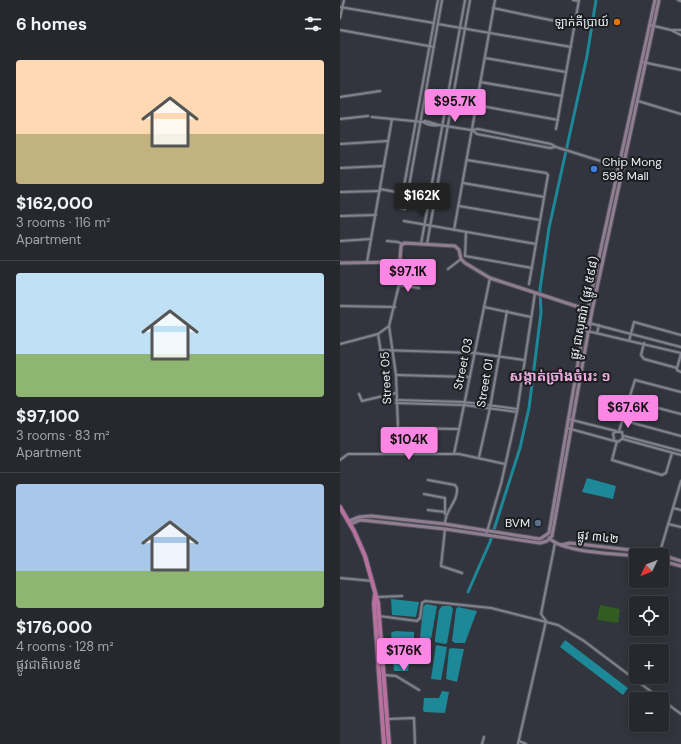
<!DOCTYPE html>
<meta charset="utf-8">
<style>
body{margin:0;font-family:"DM Sans","Noto Sans Khmer",sans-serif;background:#2e3036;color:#f1f3f6;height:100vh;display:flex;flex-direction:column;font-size:15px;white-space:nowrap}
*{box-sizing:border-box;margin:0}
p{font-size:13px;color:#a4a6aa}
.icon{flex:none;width:22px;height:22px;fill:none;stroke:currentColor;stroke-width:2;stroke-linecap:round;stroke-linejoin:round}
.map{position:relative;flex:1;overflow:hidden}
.details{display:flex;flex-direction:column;background:#26282e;width:340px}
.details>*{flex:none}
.needle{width:26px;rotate:227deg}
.buttons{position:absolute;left:289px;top:548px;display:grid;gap:8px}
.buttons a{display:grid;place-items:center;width:40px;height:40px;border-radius:4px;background:#26282e;box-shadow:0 2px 10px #0003,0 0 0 1px #42444a;font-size:20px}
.price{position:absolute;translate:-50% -34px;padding:0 9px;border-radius:4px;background:#fc86e4;color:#111;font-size:13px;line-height:26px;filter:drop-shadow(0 1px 2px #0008)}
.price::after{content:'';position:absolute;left:50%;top:24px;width:12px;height:9px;margin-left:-6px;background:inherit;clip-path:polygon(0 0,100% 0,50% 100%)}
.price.on{background:#222;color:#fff}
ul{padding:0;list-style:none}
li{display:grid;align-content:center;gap:8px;height:212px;padding:0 16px}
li+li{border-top:1px solid #42444a}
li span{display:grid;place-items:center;height:124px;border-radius:4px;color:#555}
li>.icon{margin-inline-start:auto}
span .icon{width:72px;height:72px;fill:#fffc;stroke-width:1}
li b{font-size:17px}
h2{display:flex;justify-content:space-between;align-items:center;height:48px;padding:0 16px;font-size:17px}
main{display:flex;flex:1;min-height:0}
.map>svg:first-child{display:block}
</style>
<main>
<section class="details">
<h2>6 homes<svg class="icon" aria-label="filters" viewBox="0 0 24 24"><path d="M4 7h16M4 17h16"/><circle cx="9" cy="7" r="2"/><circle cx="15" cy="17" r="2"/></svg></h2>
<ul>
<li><span style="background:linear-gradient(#ffd9b3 60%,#c2b280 0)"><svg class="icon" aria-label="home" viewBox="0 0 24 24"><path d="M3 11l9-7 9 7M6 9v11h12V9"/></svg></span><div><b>$162,000</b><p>3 rooms · 116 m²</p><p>Apartment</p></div></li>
<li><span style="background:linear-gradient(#bfe0f5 65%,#8fb573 0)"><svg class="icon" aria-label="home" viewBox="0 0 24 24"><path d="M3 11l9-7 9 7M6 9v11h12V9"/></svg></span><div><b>$97,100</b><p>3 rooms · 83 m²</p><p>Apartment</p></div></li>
<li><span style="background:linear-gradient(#a9c7e8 70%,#8fb573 0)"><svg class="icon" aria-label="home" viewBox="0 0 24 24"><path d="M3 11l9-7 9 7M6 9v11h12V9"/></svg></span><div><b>$176,000</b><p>4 rooms · 128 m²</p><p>ផ្លូវជាតិលេខ៥</p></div></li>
</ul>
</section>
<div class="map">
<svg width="341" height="744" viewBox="0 0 341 744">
<rect width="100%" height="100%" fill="#32353d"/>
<!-- green -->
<path fill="#325c22" d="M260,605L280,609L278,623L257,620Z"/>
<!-- water -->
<g fill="#1d8897">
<path d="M247,478L276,486L273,499L242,492Z"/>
<path d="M51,599L79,602L76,617L52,615Z"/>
<path d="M86,604L97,606L91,639L80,638L83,607Z"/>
<path d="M102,606H111L113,609L107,643L105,644L95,642V639L99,610Z"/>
<path d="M118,607L137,611L125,643H115L112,641L116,609Z"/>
<path d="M55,631L74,632V642L52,641L51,633Z"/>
<path d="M225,640L288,688L283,695L220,647Z"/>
<path d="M96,645L107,647L101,680L91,679Z"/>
<path d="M52,646L72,647L68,671H54Z"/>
<path d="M112,648L124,649L117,682L106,679L109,649Z"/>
<path d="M102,691L109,692L105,713L84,712L83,710L84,698H99Z"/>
</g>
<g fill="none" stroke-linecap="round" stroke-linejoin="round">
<!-- canal -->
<path stroke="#1d8897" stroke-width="3" d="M128,592L150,542L180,448L189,408L201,313L200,289L209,228L247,56L256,0"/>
<!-- street casing -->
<g stroke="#51535a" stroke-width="4">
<g id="street">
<path d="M98,0L60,208L65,209L102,0"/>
<path d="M233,0L239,1"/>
<path d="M338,0L341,1"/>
<path d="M0,7L94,23"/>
<path d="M153,8L234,25"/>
<path d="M0,18L4,0"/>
<path d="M98,24L231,47"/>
<path d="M310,25L331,30H341"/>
<path d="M0,30L94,47"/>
<path d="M331,30L341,35"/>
<path d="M145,58L226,72"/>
<path d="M302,62L341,70"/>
<path d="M140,82L222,96"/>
<path d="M0,97L40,91"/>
<path d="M298,101L341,114"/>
<path d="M136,105L218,120"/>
<path d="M32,117L83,122"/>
<path d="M0,119L28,116"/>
<path d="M85,121L99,125C95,126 87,125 83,122Z"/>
<path d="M99,125L131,130L138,129L211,144L216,147L283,168"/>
<path d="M216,129L239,0"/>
<path d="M132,130L137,134L210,148L215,147"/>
<path d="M0,144L48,141"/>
<path d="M127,160L206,173L208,175L189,284"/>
<path d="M0,168L44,166"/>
<path d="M123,183L204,197"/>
<path d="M40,189L67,194"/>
<path d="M0,192L40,191"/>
<path d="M119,206L200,220"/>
<path d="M0,216L36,215"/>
<path d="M64,221L196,244"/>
<path d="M114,230L155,0"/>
<path d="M126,232L125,256L192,268"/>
<path d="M0,241L31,239"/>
<path d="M47,241L58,242L62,244"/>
<path d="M81,244L125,0"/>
<path d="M87,244L130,0"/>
<path d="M27,262L52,119"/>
<path d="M108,269L121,259"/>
<path d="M59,285L79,288"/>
<path d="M0,306L55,307"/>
<path d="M144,307L191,317"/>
<path d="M245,322L341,347"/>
<path d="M49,326L56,375L58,428L56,453"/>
<path d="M243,330L341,353"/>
<path d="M257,333L259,325"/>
<path d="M38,334L43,365"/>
<path d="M289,341L294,322L341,335"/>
<path d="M304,343L301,355L304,359L337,368V370L341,372"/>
<path d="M0,344L38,334L49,326L59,285V261"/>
<path d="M40,350L135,353L184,360"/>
<path d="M337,368L341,354"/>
<path d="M57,375L130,377"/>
<path d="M19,394L22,401L56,393"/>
<path d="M56,400L124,402L177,409"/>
<path d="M288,400L341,414"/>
<path d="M56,403L124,405L177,412"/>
<path d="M228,419L276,431"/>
<path d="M282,420L341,436"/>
<path d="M58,428L119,429"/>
<path d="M227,428L278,442L283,438L282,432H275L273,434L274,439"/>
<path d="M279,431L295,380L341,392"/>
<path d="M284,436L341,451"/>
<path d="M283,439L341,455"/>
<path d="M277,441L272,460L322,475L326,473L332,453"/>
<path d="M114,454L150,278"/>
<path d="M139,457L150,408L167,311"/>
<path d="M0,460L8,454H119L165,464"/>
<path d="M88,480L115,485L117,488C118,503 105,509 105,524"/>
<path d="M84,494L105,498V514"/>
<path d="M333,508L341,510"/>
<path d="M88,510L105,512"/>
<path d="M328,524L341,527"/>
<path d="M105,529L101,566L122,573"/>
<path d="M146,535L161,484L177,412L195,293"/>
<path d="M319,555L341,481"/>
<path d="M0,578L33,581"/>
<path d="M37,597L62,596"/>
<path d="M39,616L77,621L80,618L82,603L85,601L151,608L218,625L244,641L321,699"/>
<path d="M45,675L56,676L79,690"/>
<path d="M322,700L341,714"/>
<path d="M48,719L74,718L75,744"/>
<path d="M179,741L186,744"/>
<path d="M142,744L144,737"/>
<path d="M178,744L206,621L201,614L215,543"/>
</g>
</g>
<!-- secondary casing -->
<g stroke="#51535a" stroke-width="5">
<g id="secondary">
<path d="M0,263L57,262L60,260L61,246L64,243L115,246L119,250L121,259L125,263L150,278L248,310"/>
<path d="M9,521L19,517L31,516L105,524L200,539L209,533L245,322L315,0"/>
<path d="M11,524L20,520L31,521L105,529L200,543L207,541L212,536L252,311L319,0"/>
<path d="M209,538C224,553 274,553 296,556"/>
<path d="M221,545L230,543L308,552L321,555"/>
<path d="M322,555L341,561"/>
<path d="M322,561L341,566"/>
</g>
</g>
<!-- highway casing -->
<g stroke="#51535a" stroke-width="6">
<g id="highway">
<path d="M0,507L14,531L25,556L38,603L49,744"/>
<path d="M35,595L34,603L44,744"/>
</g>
</g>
<!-- street -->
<use href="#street" stroke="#80838d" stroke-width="2"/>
<!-- secondary -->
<use href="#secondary" stroke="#917d92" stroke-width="3"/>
<!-- highway -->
<use href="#highway" stroke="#b8709f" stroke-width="4"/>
</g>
<!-- markers -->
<circle fill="#e8710a" stroke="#1b1d20" stroke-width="1.5" cx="277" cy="22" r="4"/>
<circle fill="#3f7fe0" stroke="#1b1d20" stroke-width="1.5" cx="254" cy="169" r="4"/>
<circle fill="#5c6f8a" stroke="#1b1d20" stroke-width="1.5" cx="198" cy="523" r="4"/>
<g text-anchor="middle" stroke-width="4" stroke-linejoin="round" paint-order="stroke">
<!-- poi labels -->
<g font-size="12" fill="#eceef4" stroke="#1b1d20" text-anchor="end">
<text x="269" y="26">ឡាក់គីប្រាយ៍</text>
<text x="262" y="166" text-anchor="start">Chip Mong<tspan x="262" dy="14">598 Mall</tspan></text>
<text x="190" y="527">BVM</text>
</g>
<!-- street labels -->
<g font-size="12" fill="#eceef4" stroke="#1b1d20">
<text transform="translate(244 308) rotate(-79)" y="4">ផ្លូវ ជាសុផារ៉ា (ផ្លូវ ៥៩៨)</text>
<text transform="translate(123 364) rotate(-78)" y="4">Street 03</text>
<text transform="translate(46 378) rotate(-93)" y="4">Street 05</text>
<text transform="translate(145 383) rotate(-80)" y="4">Street 01</text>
<text transform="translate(258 537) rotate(6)" y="4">ផ្លូវ ៣៤២</text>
</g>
<!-- quarter labels -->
<g font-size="14" font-weight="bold" fill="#eeacde" stroke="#1b1d20">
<text x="220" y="381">សង្កាត់ច្រាំងចំរេះ ១</text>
</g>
</g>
</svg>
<div class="buttons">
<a><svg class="needle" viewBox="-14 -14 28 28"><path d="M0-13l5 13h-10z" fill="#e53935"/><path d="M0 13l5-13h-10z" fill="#a4a6aa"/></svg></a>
<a><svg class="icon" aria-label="locate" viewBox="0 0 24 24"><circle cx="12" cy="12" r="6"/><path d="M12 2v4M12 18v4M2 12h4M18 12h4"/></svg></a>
<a>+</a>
<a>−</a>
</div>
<b class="price" style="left:115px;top:123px">$95.7K</b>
<b class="price on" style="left:82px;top:217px">$162K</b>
<b class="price" style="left:68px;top:293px">$97.1K</b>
<b class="price" style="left:288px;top:429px">$67.6K</b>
<b class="price" style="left:69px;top:461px">$104K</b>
<b class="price" style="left:64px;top:672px">$176K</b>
</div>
</main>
